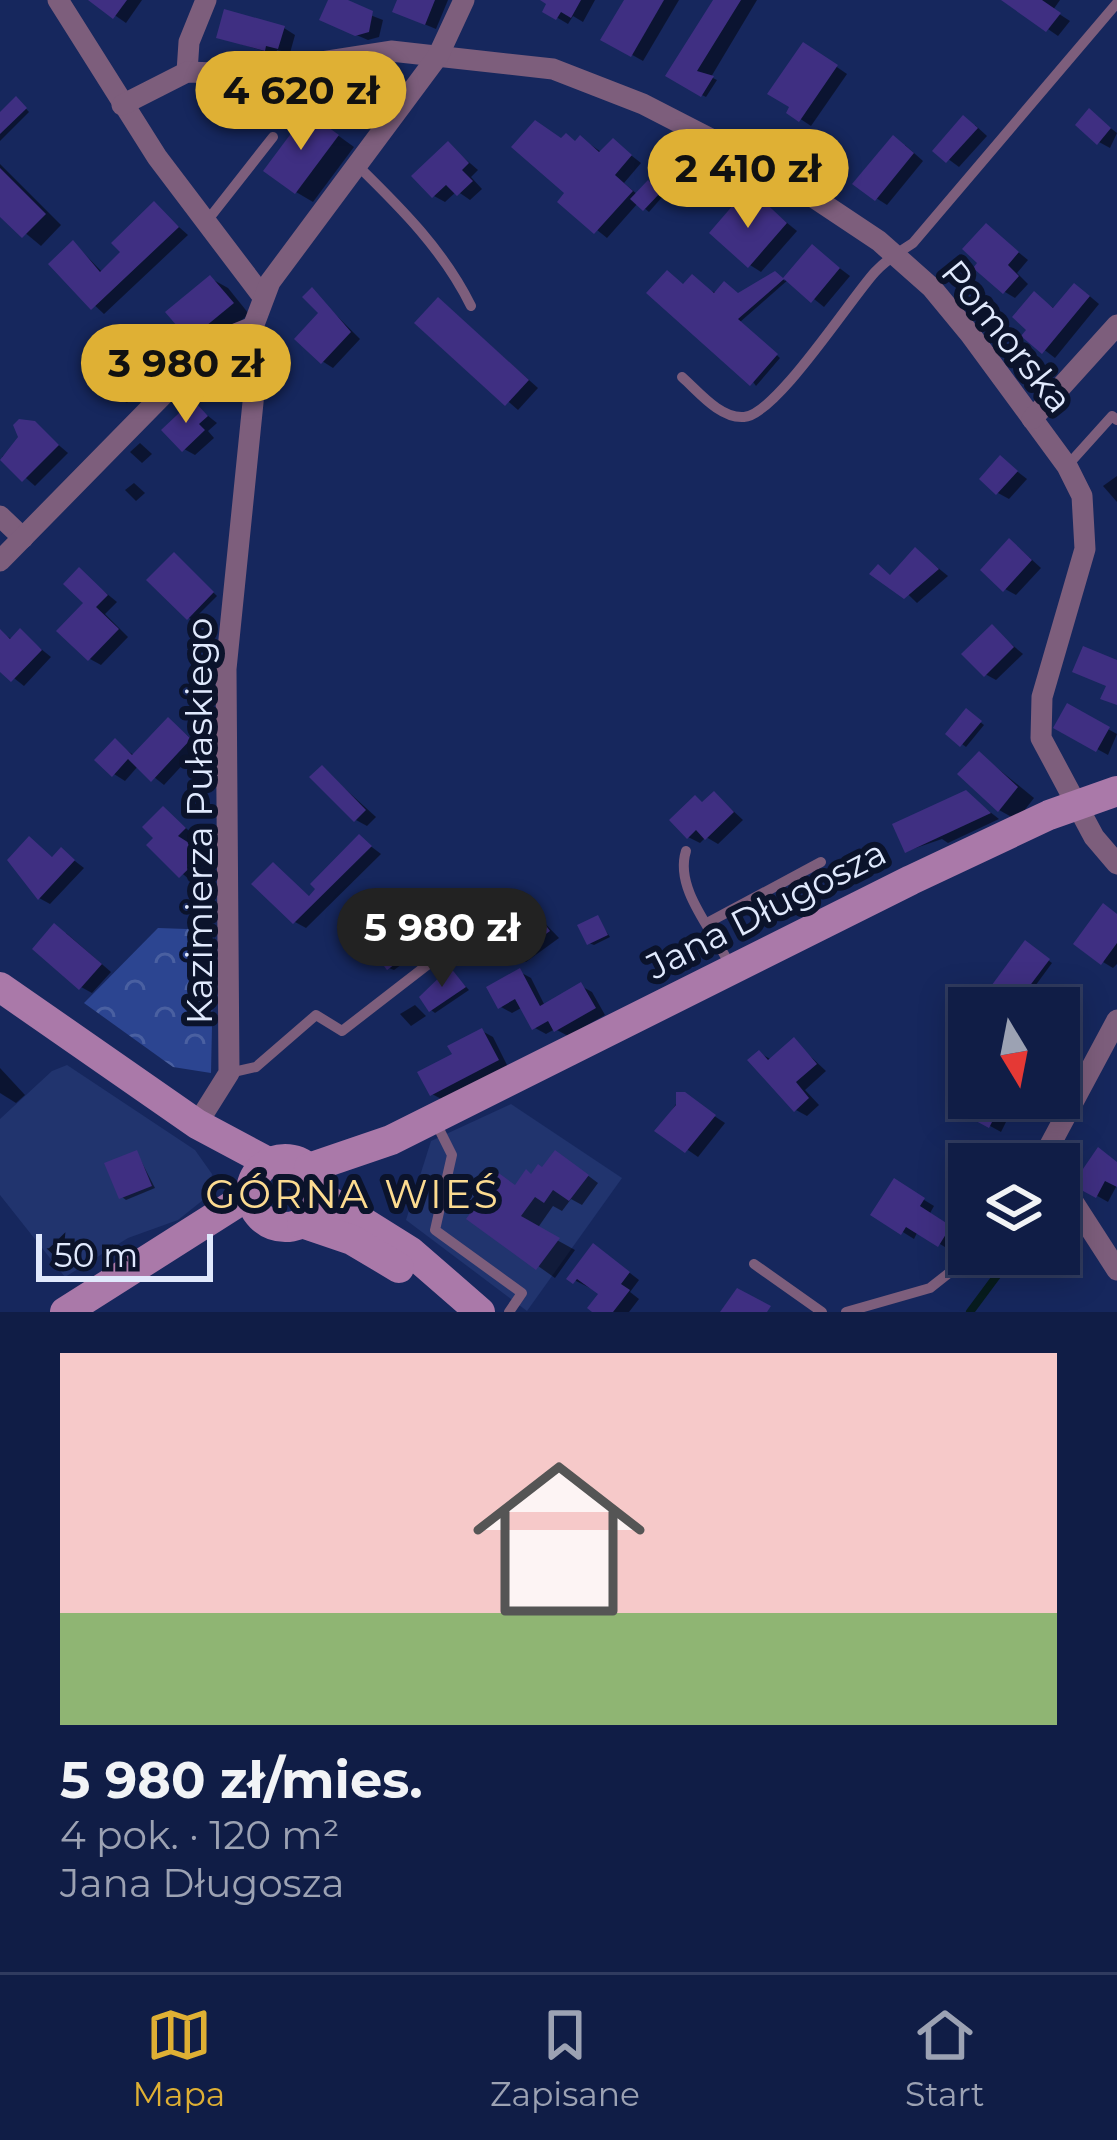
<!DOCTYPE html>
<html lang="pl">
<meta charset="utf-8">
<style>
body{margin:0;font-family:Montserrat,sans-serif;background:#1e2a51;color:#f1f3f6;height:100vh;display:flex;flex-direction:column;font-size:45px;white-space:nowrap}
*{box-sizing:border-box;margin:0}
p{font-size:39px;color:#9ca2b3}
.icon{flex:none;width:66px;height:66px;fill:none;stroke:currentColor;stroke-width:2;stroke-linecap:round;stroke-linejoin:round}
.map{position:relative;height:1312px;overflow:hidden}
.details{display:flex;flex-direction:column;background:#101d46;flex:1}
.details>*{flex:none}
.needle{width:78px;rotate:170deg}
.buttons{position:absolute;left:948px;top:987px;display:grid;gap:24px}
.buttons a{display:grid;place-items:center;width:132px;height:132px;border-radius:0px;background:#101d46;box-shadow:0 6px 30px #0003,0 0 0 3px #303b5f;font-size:60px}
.scale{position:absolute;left:36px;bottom:30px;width:177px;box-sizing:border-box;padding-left:12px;border:6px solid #e0e9fd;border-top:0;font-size:33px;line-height:42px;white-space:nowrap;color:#e0e9fd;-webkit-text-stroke:9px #0b132b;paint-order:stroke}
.price{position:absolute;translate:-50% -102px;padding:0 27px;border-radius:42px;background:#dfb034;color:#111;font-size:39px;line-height:78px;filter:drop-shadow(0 3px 6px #0008)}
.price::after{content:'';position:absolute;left:50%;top:72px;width:36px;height:27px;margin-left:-18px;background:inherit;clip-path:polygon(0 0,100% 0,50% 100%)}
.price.selected{background:#222;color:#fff}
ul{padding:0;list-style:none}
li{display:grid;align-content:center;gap:24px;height:636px;padding:0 60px}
li span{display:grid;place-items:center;height:372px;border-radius:0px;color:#555}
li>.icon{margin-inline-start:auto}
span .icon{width:216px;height:216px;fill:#fffc;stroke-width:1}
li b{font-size:51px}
.menu{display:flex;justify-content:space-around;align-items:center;height:168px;border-top:3px solid #303b5f;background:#101d46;font-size:33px;color:#9ca2b3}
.menu a{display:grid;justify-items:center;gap:6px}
.menu .selected{color:#dfb034}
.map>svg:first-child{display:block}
</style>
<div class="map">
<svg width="1117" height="1312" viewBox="0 0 1117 1312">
<defs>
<pattern id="park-crowns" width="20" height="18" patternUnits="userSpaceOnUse" patternTransform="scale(3)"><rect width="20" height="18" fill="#2c4591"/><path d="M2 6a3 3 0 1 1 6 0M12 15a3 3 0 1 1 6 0" fill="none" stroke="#4a60a1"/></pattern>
</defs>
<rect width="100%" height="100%" fill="#16275d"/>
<!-- built -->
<g fill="#21346e">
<path d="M67,1065L195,1150L212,1174L208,1196L178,1220L128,1238L65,1277L0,1195V1119L52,1071Z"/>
<path d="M511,1104L622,1178L527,1311L406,1220L431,1141Z"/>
</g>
<!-- park -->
<path fill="url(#park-crowns)" d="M158,928L214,930L211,1073L173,1067L84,1003Z"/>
<!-- shadow -->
<g fill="#0007">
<path d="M93,0H142L126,23Z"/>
<path d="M331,0L383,20L379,37L368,40L333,25Z"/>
<path d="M400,0H448L436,29L407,17Z"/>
<path d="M545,0H595L583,22L573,16L568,24L546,11L550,3Z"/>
<path d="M627,0H679L643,61L604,39Z"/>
<path d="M716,0H757L711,77L717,80L706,97L690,89Z"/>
<path d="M1006,0H1060L1053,10L1070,21L1058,36Z"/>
<path d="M284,28L295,35L290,53L277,50L276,55L219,37Z"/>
<path d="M815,52L847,74L811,126L790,112Z"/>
<path d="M248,100L261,109L247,128L225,112L242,108Z"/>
<path d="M20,102L29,112L0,141V116Z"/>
<path d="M1090,112L1117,133L1110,148L1099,142Z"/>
<path d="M975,125L987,136L959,167L936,150Z"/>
<path d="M325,126L354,147L313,202L296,192Z"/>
<path d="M562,141L591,145L604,154L614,142L641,163L624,183L638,195L653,186L663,196L649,212L638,203L607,238L561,201L568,193Z"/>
<path d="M449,145L478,170L471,177L482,189L470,200L457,191L445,202L434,196Z"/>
<path d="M905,145L923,161L887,205L876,198Z"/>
<path d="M0,164L61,225L41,246L0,212Z"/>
<path d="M760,201L797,231L761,272L750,265L747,215Z"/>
<path d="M154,205L188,235L104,314L62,275L74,243L103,273L124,252Z"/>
<path d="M986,226L1028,260L1017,273L1028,284L1015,298L1005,292Z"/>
<path d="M813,248L850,276L824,307L789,279L740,322L780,358L756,386L684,287L739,296L780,277L785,281Z"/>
<path d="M210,278L228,288L249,314L208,348L191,338Z"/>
<path d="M312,291L360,339L333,368L322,361V312Z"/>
<path d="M1086,293L1099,304L1055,358L1025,335L1035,295L1055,309Z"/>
<path d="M439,300L538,388L518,410L418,322Z"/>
<path d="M136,331L161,351L142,370L146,384L127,403L116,397Z"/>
<path d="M193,404L217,423L208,431L214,438L195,455L184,449Z"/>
<path d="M34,424L68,453L35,486L2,457Z"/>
<path d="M140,443L152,454L142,463L130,452Z"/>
<path d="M1001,459L1027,479L1009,499L998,493Z"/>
<path d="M1117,476V502L1103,486Z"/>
<path d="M134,483L145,493L136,501L125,490Z"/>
<path d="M1020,549L1041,568L1016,595L1005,589Z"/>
<path d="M916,550L948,576L917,603L891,578Z"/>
<path d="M179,559L217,596L193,620L189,618Z"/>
<path d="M79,571L117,602L105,614L128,637L101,665L90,659Z"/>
<path d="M992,628L1023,654L996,680L985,674Z"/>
<path d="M0,632L13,640L20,632L51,657L24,686L0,667Z"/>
<path d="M1068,707L1117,734L1108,755L1057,727Z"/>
<path d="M971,715L984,725L966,747L962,744Z"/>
<path d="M169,720L200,746L164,785L139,765L125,781L114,774L115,742L135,756Z"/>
<path d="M980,754L1034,798L1017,820L999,810Z"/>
<path d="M322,768L376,817L367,826L356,820Z"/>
<path d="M966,793L999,819L948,843L942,839L907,851Z"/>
<path d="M715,794L743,820L718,844L706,837L700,843L688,837Z"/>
<path d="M164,809L195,836L189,842L214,860L192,882L150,845L157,838Z"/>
<path d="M360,838L381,854L306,928L295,922L273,865L311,898Z"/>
<path d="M30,840L54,859L62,851L84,868L50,904L39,898Z"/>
<path d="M412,912L435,940L394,970L389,968Z"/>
<path d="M534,912L559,938L526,962L515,956L512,915L522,921Z"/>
<path d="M1117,916V964L1113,968L1103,962Z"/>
<path d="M597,918L610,937L594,945L589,943Z"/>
<path d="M66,933L111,972L92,993L81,987Z"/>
<path d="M1026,944L1052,963L1030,993L1036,998L1028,1008H979Z"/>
<path d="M451,971L469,990L435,1013L431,1010Z"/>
<path d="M520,972L531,978L545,1006L581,986L592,992L605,1015L568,1036L555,1029L546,1034L535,1028L523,1007L512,1013L501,1007Z"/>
<path d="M415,1005L426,1016L411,1026L400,1014Z"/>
<path d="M482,1031L493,1037L508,1067L443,1100L432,1094L456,1056Z"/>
<path d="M794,1041L826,1071L805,1090L819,1105L807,1116L796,1110L759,1053L772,1060Z"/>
<path d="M0,1068L25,1095L16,1103L0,1093Z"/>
<path d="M682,1095L725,1123L698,1157L659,1130Z"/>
<path d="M973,1098H1026L1029,1100L1022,1113L1013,1108L1001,1132L965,1112Z"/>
<path d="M137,1153L155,1188L126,1200L122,1197Z"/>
<path d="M567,1160L598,1183L582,1205L571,1199L562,1211L553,1206L537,1229L575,1250L555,1278L470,1218Z"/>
<path d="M1117,1163V1185L1108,1202L1076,1184Z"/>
<path d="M895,1182L934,1206L929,1215L960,1235L950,1250L918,1231L914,1239L874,1214Z"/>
<path d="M604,1253L639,1280L630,1292L639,1299L629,1312H597L591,1308L602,1294L570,1278Z"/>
</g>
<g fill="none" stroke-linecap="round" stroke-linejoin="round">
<!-- stream -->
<path stroke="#071c1e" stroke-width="8" d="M970,1312L1013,1254"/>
</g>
<!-- building -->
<g fill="#3f2f82">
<path d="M88,0H127L113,19Z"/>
<path d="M328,0H348L373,11L369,32L355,36L319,20Z"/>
<path d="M397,0H435L425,25L392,12Z"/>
<path d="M540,0H581L571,18L561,12L556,20L542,12L546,4Z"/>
<path d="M624,0H664L631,57L600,40Z"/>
<path d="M713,0H741L697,71L714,76L701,97L665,76Z"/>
<path d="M1001,0H1042L1061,13L1046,32Z"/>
<path d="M224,9L285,26L278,49L266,46L265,51L216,38Z"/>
<path d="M803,42L838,65L799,122L786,113L789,107L767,94Z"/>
<path d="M16,96L27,108L0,134V112Z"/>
<path d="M247,96L258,105L241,128L221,112L231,97L241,105Z"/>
<path d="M1089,108L1111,128L1097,145L1075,125Z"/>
<path d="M307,112L339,135L295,194L263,171Z"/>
<path d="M963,115L978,128L946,163L932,151Z"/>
<path d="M535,120L561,138L566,133L575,141L580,135L599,152L613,138L632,155L615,175L633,191L594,234L557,202L564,193L511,147Z"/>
<path d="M893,135L914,153L875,201L852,184Z"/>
<path d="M448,141L469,163L462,170L473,181L457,196L446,185L432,198L411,176Z"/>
<path d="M0,168L46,214L22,238L0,217Z"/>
<path d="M648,180L661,192L643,211L630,199Z"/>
<path d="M759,197L787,223L748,268L709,233L734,204L745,213Z"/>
<path d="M154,201L179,227L91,310L48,264L73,240L100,272L120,252L111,243Z"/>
<path d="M986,223L1019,252L1008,265L1019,276L1003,294L973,268L977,263L962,249Z"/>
<path d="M812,244L840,268L811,303L784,279L738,319L778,354L750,386L646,293L667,270L683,284L692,274L714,293L724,281L738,293L775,271L783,278Z"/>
<path d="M210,275L234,303L189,340L165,312Z"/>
<path d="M1074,283L1090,296L1042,354L1021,336L1026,330L1012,317L1034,291L1053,308Z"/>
<path d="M312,287L351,332L321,364L294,339L318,313L302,297Z"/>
<path d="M438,297L529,380L505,406L414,323Z"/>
<path d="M136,327L152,344L132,364L137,377L114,399L85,377Z"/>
<path d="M193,400L208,416L199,424L205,430L182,452L161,430Z"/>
<path d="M19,419L35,421L59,445L22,482L0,460L18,437L13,425Z"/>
<path d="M1000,455L1018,471L996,495L979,479Z"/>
<path d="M1009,538L1032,560L1003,592L980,570Z"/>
<path d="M915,547L939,569L904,599L869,574L878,564L890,575Z"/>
<path d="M174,552L214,592L187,620L146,580Z"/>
<path d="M79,567L108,595L96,607L119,629L88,661L56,631L83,603L63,584Z"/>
<path d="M992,624L1014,647L984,677L961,654Z"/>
<path d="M20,628L42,650L11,682L0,672V629L10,639Z"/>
<path d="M1083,646L1117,660V705L1100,699L1106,686L1072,672Z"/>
<path d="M1067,703L1110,727L1096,752L1053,728Z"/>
<path d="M966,708L982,721L960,747L945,734Z"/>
<path d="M168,717L191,739L151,782L128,759L112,777L94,760L115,738L132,755Z"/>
<path d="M979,751L1018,787L998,812L957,774Z"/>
<path d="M322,765L366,810L354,822L309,777Z"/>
<path d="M966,790L991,813L905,853L892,824Z"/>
<path d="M714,791L734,812L705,840L696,830L687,839L669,820L695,795L702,802Z"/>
<path d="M163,806L186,828L178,836L205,853L179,878L146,845L153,838L142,827Z"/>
<path d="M359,834L372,846L293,924L251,884L273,862L309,896L315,889L310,884Z"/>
<path d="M29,836L52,857L61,847L75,860L38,900L7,860Z"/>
<path d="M1103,903L1117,914V943L1101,965L1073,944Z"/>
<path d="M533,908L550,931L513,958L497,935L507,928L501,920L511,912L518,920Z"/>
<path d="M411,909L432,937L387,970L366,942Z"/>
<path d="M598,915L608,935L587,945L577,925Z"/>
<path d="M54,923L102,964L79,990L32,949Z"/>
<path d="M1025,940L1050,959L1013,1008H975Z"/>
<path d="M450,967L466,987L429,1012L419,997Z"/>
<path d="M520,968L540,1006L581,982L596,1008L554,1032L548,1021L532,1030L515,999L498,1009L486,987Z"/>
<path d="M482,1028L499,1060L430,1096L417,1072L452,1054L447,1046Z"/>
<path d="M794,1037L817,1064L796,1082L809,1098L794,1112L747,1060L759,1050L768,1060Z"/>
<path d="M676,1092H685L716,1115L685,1153L654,1131L676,1105Z"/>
<path d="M969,1098H1016L1010,1109L1001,1104L989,1128L961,1113Z"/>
<path d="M1098,1147L1117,1162V1187L1105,1181L1096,1198L1072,1185Z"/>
<path d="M137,1150L152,1186L119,1199L104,1163Z"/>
<path d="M555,1150L589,1175L569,1201L553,1190L544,1203L535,1197L521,1216L560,1238L536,1270L466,1219L488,1189L482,1184L493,1169L515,1185L526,1169L531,1174L538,1164L542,1167Z"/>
<path d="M894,1178L925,1198L920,1206L951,1226L938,1247L906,1227L901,1235L870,1215Z"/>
<path d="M593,1243L630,1272L621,1284L630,1290L613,1312H592L587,1308L598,1294L577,1279L573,1284L566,1279Z"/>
<path d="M737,1288L771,1306L767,1312H720Z"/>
</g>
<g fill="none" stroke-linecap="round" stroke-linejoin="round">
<!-- lane -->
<g stroke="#7d5e7c" stroke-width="10">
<path d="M358,166C402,209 444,251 471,306"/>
<path d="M207,221L273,137"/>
<path d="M682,377C698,391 720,419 744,417C776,415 851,298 875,272C886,260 899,252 913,243L1117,3"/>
<path d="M1067,466L1112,416L1117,420"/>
<path d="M686,851C674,889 713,930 731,967"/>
<path d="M709,922L821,862"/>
<path d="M229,1073L256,1067L316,1015L342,1031L466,935"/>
<path d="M435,1121L452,1155L435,1230L522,1293L509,1312"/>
<path d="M754,1264L822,1312"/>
<path d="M846,1312L930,1288L973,1254"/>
</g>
<!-- street -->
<g stroke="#7d5e7c" stroke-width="21">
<path d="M58,0L157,157L263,297"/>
<path d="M187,72L189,42L206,0"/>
<path d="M122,105L187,72L244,74L391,51L553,69L643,104L777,173L879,241L932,288L970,334L1067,466L1082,496L1085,549L1042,697L1041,738L1094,837L1117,864"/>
<path d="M1032,419L1117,325"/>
<path d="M0,516L23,538"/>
<path d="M0,561L215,342L253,327"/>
<path d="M197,1124L229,1073L226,669L257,363L253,327L270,282L438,56L464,0"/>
<path d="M1046,1164L1042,1160L1117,1020"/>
<path d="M1059,1180L1117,1270"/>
</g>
<!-- secondary -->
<g stroke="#aa79a9" stroke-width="30">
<path d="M0,987L197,1124L270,1163"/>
<circle cx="285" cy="1193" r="34"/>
<path d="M309,1168L391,1140L911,880L1049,815L1117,791"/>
<path d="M320,1195L411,1252L480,1312"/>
<path d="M302,1223L352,1240L399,1268"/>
<path d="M65,1312L251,1194"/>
</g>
</g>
<g text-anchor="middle" stroke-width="12" stroke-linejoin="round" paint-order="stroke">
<!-- street labels -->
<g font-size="36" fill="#e0e9fd" stroke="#0b132b">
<text transform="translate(1007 336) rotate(51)" y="13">Pomorska</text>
<text transform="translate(199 821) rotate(-90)" y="13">Kazimierza Pułaskiego</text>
<text transform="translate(766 909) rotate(-27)" y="13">Jana Długosza</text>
</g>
<!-- neighbourhood labels -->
<g font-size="39" letter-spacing="3" fill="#fcdb90" stroke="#0b132b">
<text x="353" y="1208">GÓRNA WIEŚ</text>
</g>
</g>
</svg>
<div class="buttons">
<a><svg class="needle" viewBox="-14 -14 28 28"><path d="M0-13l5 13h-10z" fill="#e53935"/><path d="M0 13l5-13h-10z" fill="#9ca2b3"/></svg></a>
<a><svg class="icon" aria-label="layers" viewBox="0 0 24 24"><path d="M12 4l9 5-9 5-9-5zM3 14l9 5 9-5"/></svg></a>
</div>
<div class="scale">50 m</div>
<b class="price" style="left:301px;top:153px">4 620 zł</b>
<b class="price" style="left:748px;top:231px">2 410 zł</b>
<b class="price" style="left:186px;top:426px">3 980 zł</b>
<b class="price selected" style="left:442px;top:990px">5 980 zł</b>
</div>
<section class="details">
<ul>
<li><span style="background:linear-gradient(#f6c9c9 70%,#8fb573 0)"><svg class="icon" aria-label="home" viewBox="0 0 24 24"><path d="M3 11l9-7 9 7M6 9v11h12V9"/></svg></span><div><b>5 980 zł/mies.</b><p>4 pok. · 120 m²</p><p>Jana Długosza</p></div></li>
</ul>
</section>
<nav class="menu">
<a class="selected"><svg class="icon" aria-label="map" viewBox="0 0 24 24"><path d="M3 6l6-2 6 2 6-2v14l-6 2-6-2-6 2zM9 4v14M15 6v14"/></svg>Mapa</a>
<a><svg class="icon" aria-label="saved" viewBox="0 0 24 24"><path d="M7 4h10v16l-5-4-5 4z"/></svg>Zapisane</a>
<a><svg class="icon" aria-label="home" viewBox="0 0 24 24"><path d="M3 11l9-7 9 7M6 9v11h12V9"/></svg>Start</a>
</nav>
